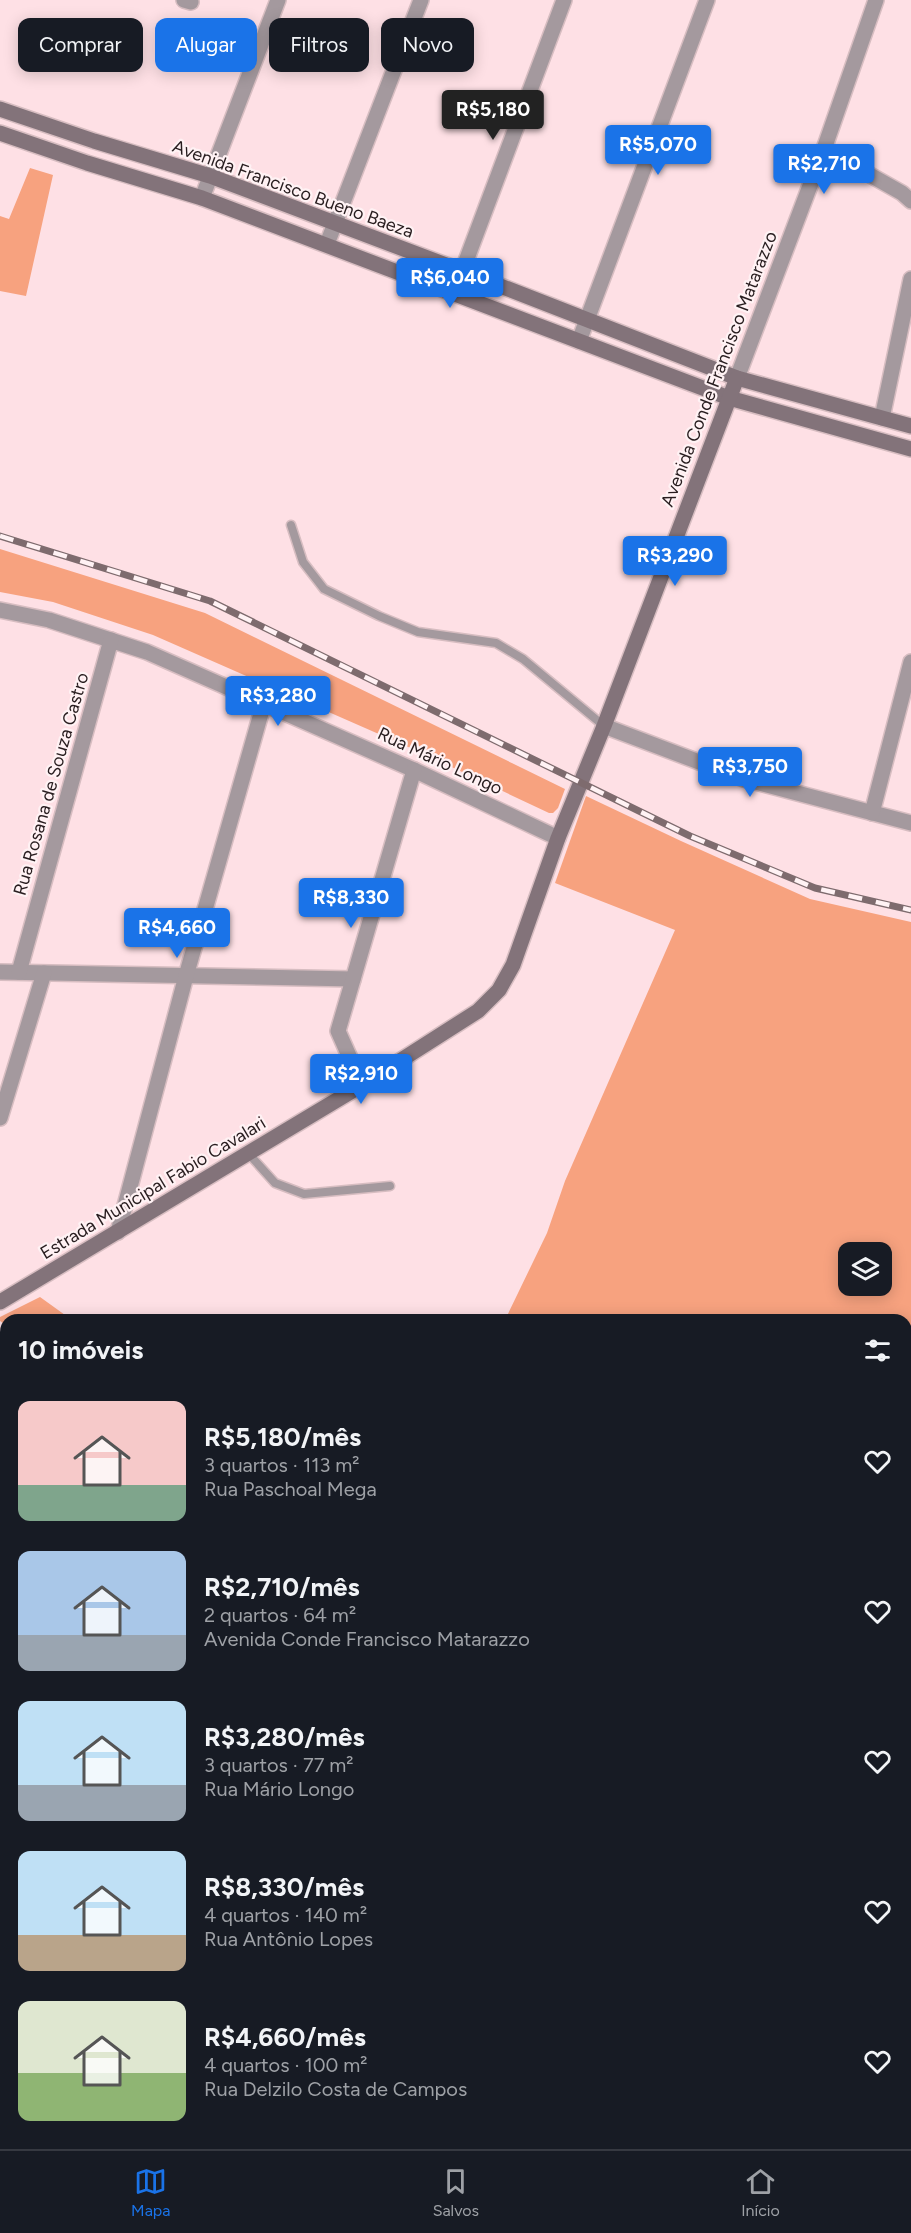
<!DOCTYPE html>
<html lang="pt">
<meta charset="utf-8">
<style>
body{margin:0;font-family:Figtree,sans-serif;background:#242831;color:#f1f3f6;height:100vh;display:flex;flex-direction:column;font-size:22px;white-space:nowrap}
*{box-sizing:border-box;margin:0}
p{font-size:20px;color:#9ea1a6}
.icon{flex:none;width:33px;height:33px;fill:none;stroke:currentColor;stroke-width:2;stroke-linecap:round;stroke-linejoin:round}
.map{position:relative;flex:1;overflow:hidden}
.panel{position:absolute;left:0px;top:1314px;width:912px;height:836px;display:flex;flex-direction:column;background:#171b24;border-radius:18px 18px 0 0;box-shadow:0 3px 15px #0003}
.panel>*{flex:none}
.top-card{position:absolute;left:18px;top:18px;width:600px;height:54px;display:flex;gap:12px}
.fabs{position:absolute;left:838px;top:1242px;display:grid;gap:12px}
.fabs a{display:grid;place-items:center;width:54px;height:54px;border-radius:12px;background:#171b24;box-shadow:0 3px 15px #0003;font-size:30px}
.price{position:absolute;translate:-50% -51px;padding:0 14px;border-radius:6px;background:#1a73e8;color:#fff;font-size:20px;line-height:39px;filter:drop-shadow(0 2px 3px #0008)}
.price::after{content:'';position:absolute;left:50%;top:36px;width:18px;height:14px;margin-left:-9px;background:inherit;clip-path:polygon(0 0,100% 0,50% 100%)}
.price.active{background:#222;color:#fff}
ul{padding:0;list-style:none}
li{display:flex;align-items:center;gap:18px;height:150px;padding:0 18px}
li span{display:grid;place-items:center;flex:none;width:168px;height:120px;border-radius:12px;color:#555}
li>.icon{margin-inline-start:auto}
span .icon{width:72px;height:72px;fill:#fffc;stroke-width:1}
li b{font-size:26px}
h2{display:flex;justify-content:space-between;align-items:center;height:72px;padding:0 18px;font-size:26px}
.tag{padding:0 21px;border-radius:12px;background:#171b24;box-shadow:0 3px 15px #0003;font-size:21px;line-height:54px}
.tag.active{background:#1a73e8;color:#fff}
.menu{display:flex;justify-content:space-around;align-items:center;height:84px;border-top:2px solid #363941;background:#171b24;font-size:16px;color:#9ea1a6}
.menu a{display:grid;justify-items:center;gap:3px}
.menu .active{color:#1a73e8}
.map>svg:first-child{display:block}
</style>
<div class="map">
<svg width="911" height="2149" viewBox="0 0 911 2149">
<rect width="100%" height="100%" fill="#fee0e5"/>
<!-- green -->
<g fill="#f7a27f" fill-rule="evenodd">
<path d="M30,168L53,175L26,296L0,291V216L9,219Z"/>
<path d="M0,549L205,613L565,789L558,808L553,813H549L422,753L153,635L53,602L0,592Z"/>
<path d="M586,796L681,841L810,899L911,922V1384H906V1320H505L547,1233L565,1181L675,930L555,883ZM849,1252H882V1286H849Z"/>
<path d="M40,1297L72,1320H6V1325L0,1321V1317Z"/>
<path d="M911,1475V1550L906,1555V1481Z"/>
<path d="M0,1964L6,1965V2144H524L525,2149H5L0,2144Z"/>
<path d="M906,2097L911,2098V2149H662V2144H906Z"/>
<path d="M557,2144H632L633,2149H557Z"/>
</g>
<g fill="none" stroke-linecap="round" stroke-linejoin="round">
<!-- lane casing -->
<g stroke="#d7bdc1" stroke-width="11">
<g id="lane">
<path d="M291,525L303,562L324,589L379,616L418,632L496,643L523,659L604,726"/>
<path d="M248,1153L275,1183L304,1194L390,1186"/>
</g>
</g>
<!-- street casing -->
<g stroke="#d7bdc1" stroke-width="18">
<g id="street">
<path d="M184,0L191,2"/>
<path d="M824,149L902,193L911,201"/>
<path d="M202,198L278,0"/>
<path d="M327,244L421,0"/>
<path d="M454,293L564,0"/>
<path d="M579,341L707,0"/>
<path d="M737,378L824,149L876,0"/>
<path d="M882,418L911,279"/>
<path d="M0,610L49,620L147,652L414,770L558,838"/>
<path d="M604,726L744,779L911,823"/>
<path d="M872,813L911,662"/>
<path d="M0,972L353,979"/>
<path d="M19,972L111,640"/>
<path d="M362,1085L338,1031L414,770"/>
<path d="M0,1118L44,973"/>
<path d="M118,1232L186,976L264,703"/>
<path d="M906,1396L911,1398"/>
<path d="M0,1424L6,1429"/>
<path d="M906,1471L911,1465"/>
<path d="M906,1573L911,1567"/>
<path d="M0,1656L6,1647"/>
<path d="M906,1778L911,1772"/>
<path d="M906,1839L911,1840"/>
</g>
</g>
<!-- secondary casing -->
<g stroke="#d7bdc1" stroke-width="18">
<g id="secondary">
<path d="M0,109L94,141L210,176L462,271L737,378L911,426"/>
<path d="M0,133L87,163L202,198L729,398L911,449"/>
<path d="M0,1302L362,1085L478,1011L499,990L513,965L558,838L604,726L737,378"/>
</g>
</g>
<!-- lane -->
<use href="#lane" stroke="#a4999e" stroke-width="8"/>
<!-- street -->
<use href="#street" stroke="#a4999e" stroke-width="15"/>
<!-- secondary -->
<use href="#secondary" stroke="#83737a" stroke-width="15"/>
<!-- rail casing -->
<g stroke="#7e6b6e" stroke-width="7">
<path id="rail" d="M0,536L210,601L690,836L815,888L911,910"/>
</g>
<!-- rail -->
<use href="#rail" stroke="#fff2f4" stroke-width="4.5" stroke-dasharray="14" stroke-linecap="butt"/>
</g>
<g text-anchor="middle" stroke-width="4.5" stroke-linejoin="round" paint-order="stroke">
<!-- street labels -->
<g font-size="18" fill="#281d1f" stroke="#fff2f4">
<text transform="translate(293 189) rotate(20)" y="6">Avenida Francisco Bueno Baeza</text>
<text transform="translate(719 369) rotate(-69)" y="6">Avenida Conde Francisco Matarazzo</text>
<text transform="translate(440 761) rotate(25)" y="6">Rua Mário Longo</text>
<text transform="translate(51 784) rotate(-74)" y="6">Rua Rosana de Souza Castro</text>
<text transform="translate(153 1188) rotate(-31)" y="6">Estrada Municipal Fabio Cavalari</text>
</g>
</g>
</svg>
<div class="fabs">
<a><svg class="icon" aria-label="layers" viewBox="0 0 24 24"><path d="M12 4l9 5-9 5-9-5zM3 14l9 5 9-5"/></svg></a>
</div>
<b class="price active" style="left:493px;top:141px">R$5,180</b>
<b class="price" style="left:658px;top:176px">R$5,070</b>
<b class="price" style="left:824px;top:195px">R$2,710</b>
<b class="price" style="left:450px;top:309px">R$6,040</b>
<b class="price" style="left:675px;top:587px">R$3,290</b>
<b class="price" style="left:278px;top:727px">R$3,280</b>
<b class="price" style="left:750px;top:798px">R$3,750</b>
<b class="price" style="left:351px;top:929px">R$8,330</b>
<b class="price" style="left:177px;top:959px">R$4,660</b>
<b class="price" style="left:361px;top:1105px">R$2,910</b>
<div class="top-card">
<a class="tag">Comprar</a>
<a class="tag active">Alugar</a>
<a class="tag">Filtros</a>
<a class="tag">Novo</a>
</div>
<section class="panel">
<h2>10 imóveis<svg class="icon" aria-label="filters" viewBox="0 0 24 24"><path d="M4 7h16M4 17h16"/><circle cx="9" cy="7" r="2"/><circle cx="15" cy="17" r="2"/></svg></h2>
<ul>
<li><span style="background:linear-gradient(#f6c9c9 70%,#7fa58c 0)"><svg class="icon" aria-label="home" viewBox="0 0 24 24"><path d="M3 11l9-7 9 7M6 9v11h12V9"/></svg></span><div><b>R$5,180/mês</b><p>3 quartos · 113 m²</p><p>Rua Paschoal Mega</p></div><svg class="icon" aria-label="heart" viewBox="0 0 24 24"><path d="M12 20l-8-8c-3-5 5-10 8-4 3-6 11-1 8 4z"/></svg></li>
<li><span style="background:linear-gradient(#a9c7e8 70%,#9aa5b1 0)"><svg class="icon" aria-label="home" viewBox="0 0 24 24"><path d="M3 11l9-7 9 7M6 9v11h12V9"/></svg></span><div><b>R$2,710/mês</b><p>2 quartos · 64 m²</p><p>Avenida Conde Francisco Matarazzo</p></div><svg class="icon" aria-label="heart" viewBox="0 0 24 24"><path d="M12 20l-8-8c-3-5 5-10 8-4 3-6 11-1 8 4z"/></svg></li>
<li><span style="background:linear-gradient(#bfe0f5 70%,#9aa5b1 0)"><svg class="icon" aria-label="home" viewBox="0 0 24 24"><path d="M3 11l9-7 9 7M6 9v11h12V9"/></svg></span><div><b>R$3,280/mês</b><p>3 quartos · 77 m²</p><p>Rua Mário Longo</p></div><svg class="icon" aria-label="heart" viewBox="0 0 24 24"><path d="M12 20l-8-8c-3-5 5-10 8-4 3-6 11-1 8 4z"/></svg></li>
<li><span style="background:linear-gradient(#bfe0f5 70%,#b9a48a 0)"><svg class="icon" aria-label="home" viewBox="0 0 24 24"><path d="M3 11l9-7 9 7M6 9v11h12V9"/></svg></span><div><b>R$8,330/mês</b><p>4 quartos · 140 m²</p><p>Rua Antônio Lopes</p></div><svg class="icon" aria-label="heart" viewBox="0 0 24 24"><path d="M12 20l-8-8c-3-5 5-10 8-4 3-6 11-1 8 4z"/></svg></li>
<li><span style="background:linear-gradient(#dfe7d0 60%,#8fb573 0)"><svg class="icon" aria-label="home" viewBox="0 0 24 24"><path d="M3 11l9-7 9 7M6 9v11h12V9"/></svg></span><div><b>R$4,660/mês</b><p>4 quartos · 100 m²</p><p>Rua Delzilo Costa de Campos</p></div><svg class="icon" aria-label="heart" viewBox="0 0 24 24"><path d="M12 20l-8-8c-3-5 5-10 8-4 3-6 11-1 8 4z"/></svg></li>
</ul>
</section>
</div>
<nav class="menu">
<a class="active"><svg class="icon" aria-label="map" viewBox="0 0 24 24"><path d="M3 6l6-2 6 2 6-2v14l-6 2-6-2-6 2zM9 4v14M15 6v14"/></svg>Mapa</a>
<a><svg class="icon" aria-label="saved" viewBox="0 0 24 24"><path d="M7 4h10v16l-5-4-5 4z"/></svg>Salvos</a>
<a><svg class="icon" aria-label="home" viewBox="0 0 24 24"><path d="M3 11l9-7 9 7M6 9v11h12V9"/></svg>Início</a>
</nav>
